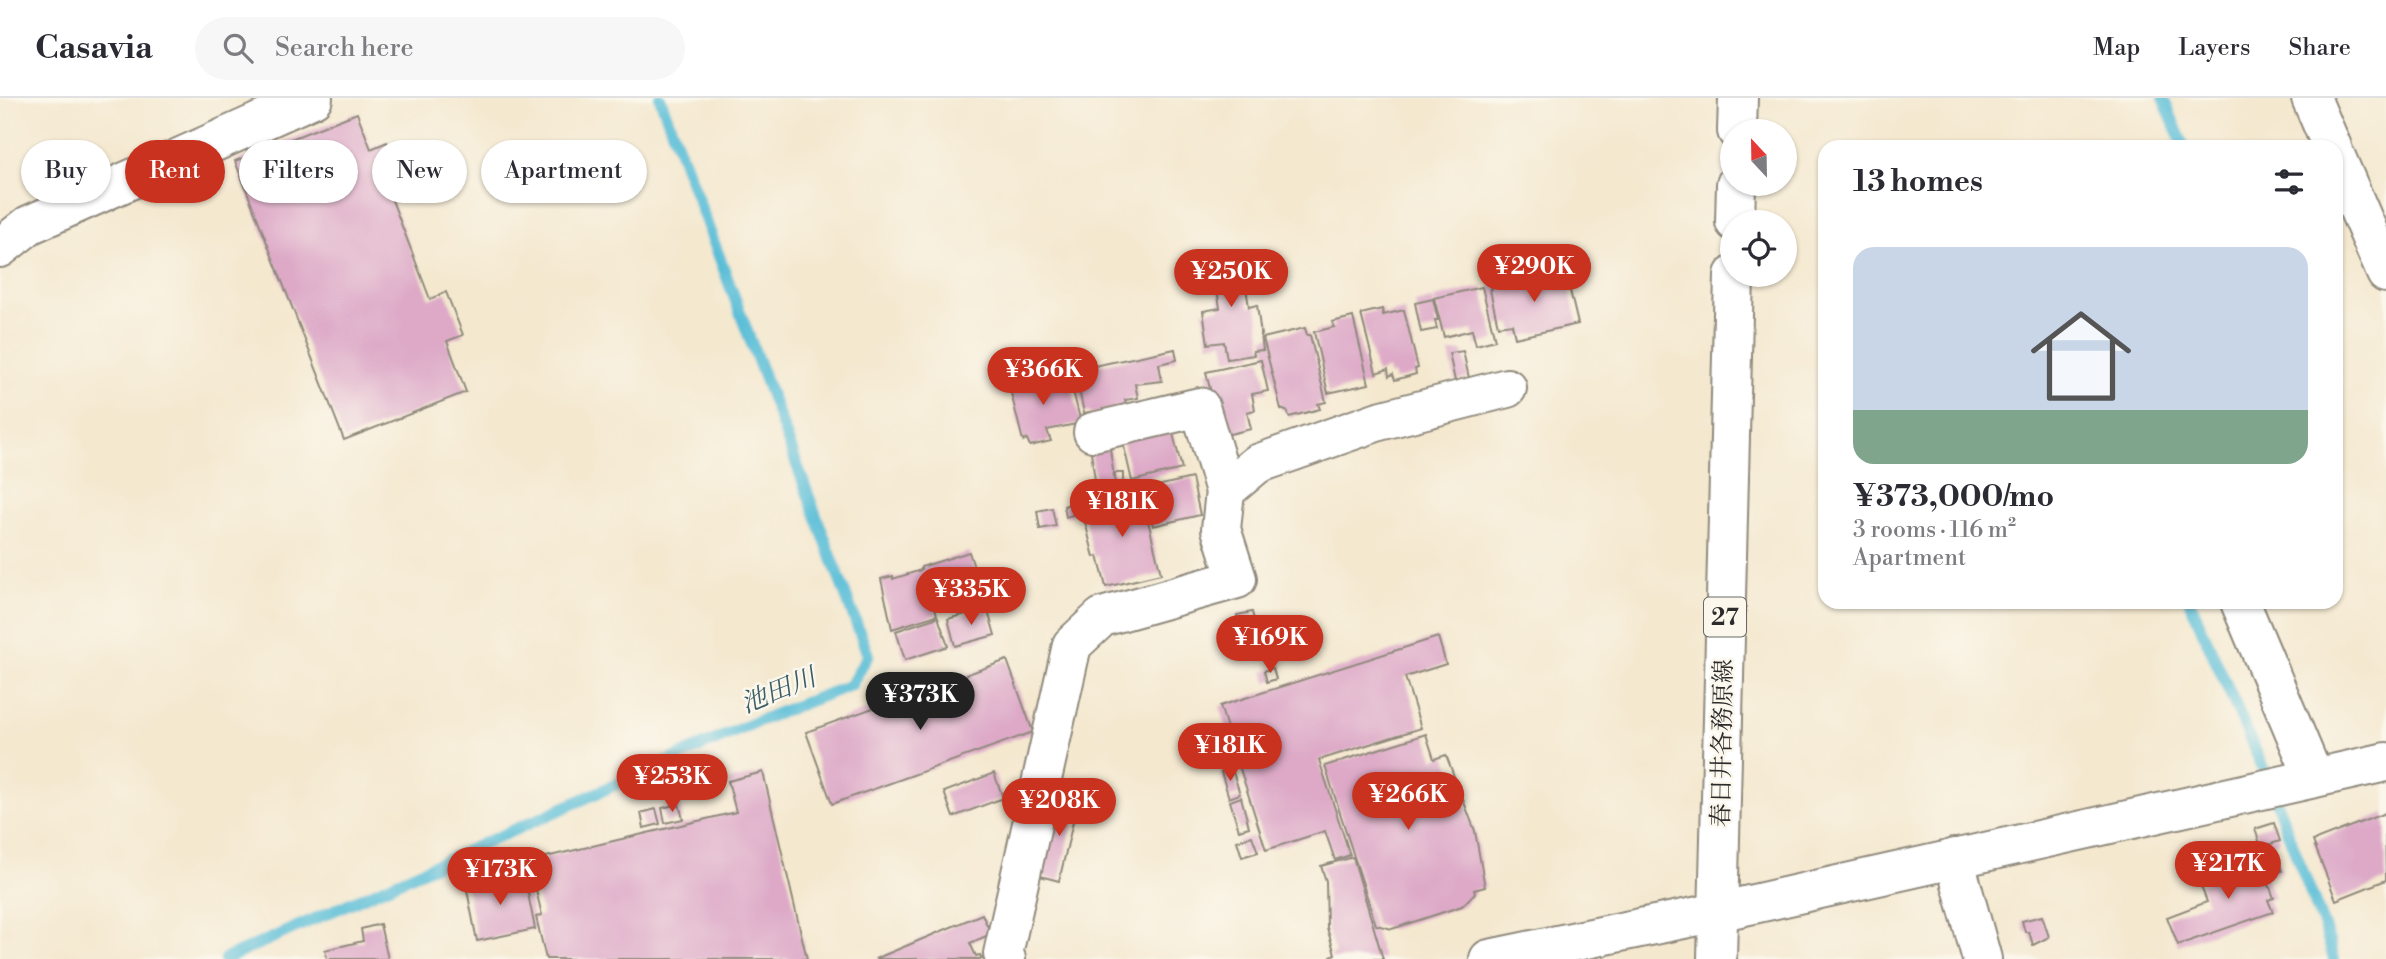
<!DOCTYPE html>
<meta charset="utf-8">
<style>
body{margin:0;font-family:"Libre Bodoni","Noto Serif JP",serif;background:#f7f7f7;color:#2b2b33;height:100vh;display:flex;flex-direction:column;font-size:26px;white-space:nowrap}
*{box-sizing:border-box;margin:0}
p{font-size:23px;color:#7c7c81}
.icon{flex:none;width:38px;height:38px;fill:none;stroke:currentColor;stroke-width:2;stroke-linecap:round;stroke-linejoin:round}
.map{position:relative;flex:1;overflow:hidden}
.side{position:absolute;left:1818px;top:42px;width:525px;height:469px;display:flex;flex-direction:column;background:#fff;border-radius:21px;box-shadow:0 2px 5px #0004}
.side>*{flex:none}
.banner{position:absolute;left:21px;top:42px;width:665px;height:63px;display:flex;gap:14px}
.needle{width:46px;rotate:338deg}
.fabs{position:absolute;left:1720px;top:21px;display:grid;gap:14px}
.fabs a{display:grid;place-items:center;width:77px;height:77px;border-radius:50%;background:#fff;box-shadow:0 2px 5px #0004;font-size:35px}
.price{position:absolute;translate:-50% -60px;padding:0 16px;border-radius:24px;background:#c8321e;color:#fff;font-size:23px;line-height:46px;filter:drop-shadow(0 2px 4px #0008)}
.price::after{content:'';position:absolute;left:50%;top:42px;width:21px;height:16px;margin-left:-10px;background:inherit;clip-path:polygon(0 0,100% 0,50% 100%)}
.price.on{background:#222;color:#fff}
ul{padding:0;list-style:none}
li{display:grid;align-content:center;gap:14px;height:371px;padding:0 35px}
li+li{border-top:2px solid #e1e1e2}
li span{display:grid;place-items:center;height:217px;border-radius:21px;color:#555}
li>.icon{margin-inline-start:auto}
span .icon{width:126px;height:126px;fill:#fffc;stroke-width:1}
li b{font-size:30px}
h2{display:flex;justify-content:space-between;align-items:center;height:84px;padding:0 35px;font-size:30px}
.chip{padding:0 24px;border-radius:32px;background:#fff;box-shadow:0 2px 5px #0004;font-size:24px;line-height:63px}
.chip.on{background:#c8321e;color:#fff}
header{display:flex;align-items:center;gap:42px;box-sizing:border-box;height:98px;padding:0 35px;background:#fff;border-bottom:2px solid #e1e1e2}
header strong{font-size:33px}
nav{display:flex;gap:38px;margin-inline-start:auto;font-size:24px}
.search{width:490px;height:63px;background:#f7f7f7;display:flex;align-items:center;gap:18px;box-sizing:border-box;padding:0 24px;border-radius:38px;color:#7c7c81;font-size:26px}
.map>svg:first-child{display:block}
</style>
<header>
<strong>Casavia</strong>
<div class="search"><svg class="icon" aria-label="search" viewBox="0 0 24 24"><circle cx="10" cy="10" r="6"/><path d="M15 15l6 6"/></svg>Search here</div>
<nav><a>Map</a><a>Layers</a><a>Share</a></nav>
</header>
<div class="map">
<svg width="2386" height="861" viewBox="0 0 2386 861">
<rect width="100%" height="100%" fill="#fbf7ec"/>
<filter id="ink" filterUnits="userSpaceOnUse"><feTurbulence type="fractalNoise" baseFrequency=".0143" numOctaves="2"/><feDisplacementMap in="SourceGraphic" scale="14" xChannelSelector="R" yChannelSelector="G"/><feConvolveMatrix kernelMatrix="1 2 1 2 8 2 1 2 1" color-interpolation-filters="sRGB"/></filter>
<filter id="wash" filterUnits="userSpaceOnUse"><feTurbulence type="fractalNoise" baseFrequency=".00686" numOctaves="4" result="noise"/><feDisplacementMap in="SourceGraphic" scale="28" xChannelSelector="R" yChannelSelector="G"/><feGaussianBlur stdDeviation="1.57" result="paint"/><feColorMatrix in="noise" values="0 0 0 0 0 0 0 0 0 0 0 0 0 0 0 0 0 1.4 0 .05"/><feComposite in="paint" operator="in"/></filter>
<g filter="url(#wash)">
<rect width="100%" height="100%" fill="#f4e8cf"/>
<g fill="none" stroke-linecap="round" stroke-linejoin="round">
<!-- stream -->
<g stroke="#59bdd7" stroke-width="12">
<path d="M2163,0L2184,49"/>
<path d="M2190,504L2266,677L2327,837L2334,861"/>
<path d="M225,861L758,623L851,587L868,557L660,0"/>
</g>
</g>
<g id="blocks">
<!-- building -->
<g fill="#dda9c7">
<path d="M357,15L371,51L387,44L407,96L392,102L430,201L446,194L463,237L447,243L466,294L344,342L235,63Z"/>
<path d="M1241,158L1249,209L1257,207L1263,252L1253,253L1254,257L1227,261L1224,244L1208,246L1203,213L1220,210L1217,191L1202,193L1197,165Z"/>
<path d="M1553,171L1555,179L1566,176L1578,226L1515,240L1512,226L1498,228L1490,192L1492,191L1490,184L1511,180L1512,186L1527,183L1526,178Z"/>
<path d="M1482,189L1495,242L1476,247L1472,232L1444,239L1434,200Z"/>
<path d="M1433,201L1438,222H1435L1437,231L1421,234L1415,205Z"/>
<path d="M1382,211L1383,217L1404,212L1418,270L1415,271L1416,276L1395,282L1393,276L1389,278L1388,271L1376,275L1361,216Z"/>
<path d="M1353,219L1369,286L1328,295L1314,234L1334,229L1332,224Z"/>
<path d="M1305,230L1307,237H1310L1326,304L1318,306L1320,311L1289,319L1288,314L1281,311L1263,240Z"/>
<path d="M1175,251L1177,262L1159,266L1162,283L1135,286L1138,300L1125,302L1126,307L1090,317V314L1084,315L1075,272Z"/>
<path d="M1463,253L1469,280L1455,283L1449,255Z"/>
<path d="M1261,262L1268,293L1252,296L1255,312L1247,314L1251,331L1221,338L1206,274Z"/>
<path d="M1032,277L1034,286L1069,277L1081,325L1047,332L1051,343L1030,348L1027,341L1023,343L1008,283Z"/>
<path d="M1171,328L1182,371L1132,383L1122,340Z"/>
<path d="M1109,344L1116,393L1097,396L1090,347Z"/>
<rect x="1115" y="375" width="8" height="10"/>
<path d="M1192,380L1200,417L1153,428L1144,391Z"/>
<path d="M1141,394L1161,476L1106,489L1098,458L1094,459L1081,408Z"/>
<path d="M1075,404L1078,415L1066,419L1064,408Z"/>
<path d="M1052,410L1056,428L1040,431L1037,413Z"/>
<path d="M969,454L975,472L932,486L937,502L933,503L937,517L892,531L881,481L893,478V481L921,472V469Z"/>
<path d="M987,510L995,537L955,548L948,521Z"/>
<path d="M1252,514L1263,557L1248,560L1237,517Z"/>
<path d="M938,519L948,548L905,562L896,533Z"/>
<path d="M1438,539L1446,566L1405,579L1421,630L1319,662L1350,757L1335,762L1325,733L1266,752L1220,608Z"/>
<path d="M1007,562L1033,634L832,706L806,634Z"/>
<path d="M1273,570L1276,581L1267,584L1264,573Z"/>
<path d="M1426,636L1434,661L1446,657L1475,733L1485,789L1474,792L1475,795L1462,808L1392,831L1376,827L1325,668Z"/>
<path d="M1232,671L1240,696L1229,700L1221,674Z"/>
<path d="M763,674L807,861H546L536,819L542,817L529,763L736,714L728,683Z"/>
<path d="M994,675L1003,700L953,719L944,694Z"/>
<path d="M1059,698L1078,703L1059,783L1040,778Z"/>
<path d="M1241,699L1249,729L1239,732L1230,703Z"/>
<path d="M679,706L683,721L665,725L662,710Z"/>
<path d="M656,711L660,726L644,730L641,715Z"/>
<path d="M2385,715L2386,782L2336,802L2313,743Z"/>
<path d="M2274,725L2280,743L2261,749L2255,731Z"/>
<path d="M1252,738L1258,754L1242,759L1237,743Z"/>
<path d="M2276,757L2282,773L2266,779L2274,800L2268,802L2273,814L2178,847L2167,819L2207,804L2200,786L2229,775L2228,772L2258,761L2259,763Z"/>
<path d="M1353,759L1383,861H1332L1331,858L1335,856L1327,830L1326,783L1321,768Z"/>
<path d="M524,775L535,831L477,843L466,787Z"/>
<path d="M982,816L991,836L970,845L976,858L980,857L982,861H875Z"/>
<path d="M2042,818L2049,839L2033,847L2029,834H2025L2022,823Z"/>
<path d="M380,826L388,861H327L325,852L363,843L361,831Z"/>
</g>
</g>
</g>
<g filter="url(#ink)">
<use href="#blocks" fill-opacity="0" stroke="#908a7d" stroke-width="2"/>
<g fill="none" stroke-linecap="round" stroke-linejoin="round">
<!-- street casing -->
<g stroke="#908a7d" stroke-width="42">
<g id="street">
<path d="M2311,0L2332,49"/>
<path d="M2336,59L2386,175"/>
<path d="M0,150L29,127L313,0"/>
<path d="M1093,334L1200,309L1225,393"/>
<path d="M2240,504L2314,680"/>
<path d="M1954,760L1982,861"/>
<path d="M1006,861L1003,856L1072,547L1102,519L1237,481L1221,431L1225,393L1257,366L1379,323L1507,290"/>
<path d="M1489,861L1718,814L2386,664"/>
</g>
</g>
<!-- primary casing -->
<g stroke="#908a7d" stroke-width="42">
<g id="primary">
<path d="M1737,33L1738,0"/>
<path d="M1735,124L1736,86"/>
<path d="M1717,861L1734,177"/>
</g>
</g>
<!-- street -->
<use href="#street" stroke="#fff" stroke-width="38"/>
<!-- primary -->
<use href="#primary" stroke="#fff" stroke-width="38"/>
</g>
</g>
<g text-anchor="middle" stroke-width="5" stroke-linejoin="round" paint-order="stroke">
<!-- shield labels -->
<rect fill="#fbf7ec" stroke="#696865" stroke-width="2" x="1704" y="499.5" width="42" height="39" rx="5"/>
<g font-size="23" font-weight="bold" fill="#2b2b2b">
<text x="1725" y="527">27</text>
</g>
<!-- street labels -->
<g font-size="24" fill="#2b2b2b" stroke="#fbf7ec">
<text transform="translate(1722 645) rotate(-89)" y="8">春日井各務原線</text>
</g>
<!-- water labels -->
<g font-size="26" font-style="italic" fill="#3b5e67" stroke="#fbf7ec">
<text transform="translate(778 592) rotate(-22)" y="9">池田川</text>
</g>
</g>
</svg>
<div class="fabs">
<a><svg class="needle" viewBox="-14 -14 28 28"><path d="M0-13l5 13h-10z" fill="#e53935"/><path d="M0 13l5-13h-10z" fill="#7c7c81"/></svg></a>
<a><svg class="icon" aria-label="locate" viewBox="0 0 24 24"><circle cx="12" cy="12" r="6"/><path d="M12 2v4M12 18v4M2 12h4M18 12h4"/></svg></a>
</div>
<b class="price" style="left:1534px;top:206px">¥290K</b>
<b class="price" style="left:1231px;top:211px">¥250K</b>
<b class="price" style="left:1043px;top:309px">¥366K</b>
<b class="price" style="left:1122px;top:441px">¥181K</b>
<b class="price" style="left:971px;top:529px">¥335K</b>
<b class="price" style="left:1270px;top:577px">¥169K</b>
<b class="price on" style="left:920px;top:634px">¥373K</b>
<b class="price" style="left:1230px;top:685px">¥181K</b>
<b class="price" style="left:672px;top:716px">¥253K</b>
<b class="price" style="left:1408px;top:734px">¥266K</b>
<b class="price" style="left:1059px;top:740px">¥208K</b>
<b class="price" style="left:2228px;top:803px">¥217K</b>
<b class="price" style="left:500px;top:809px">¥173K</b>
<div class="banner">
<a class="chip">Buy</a>
<a class="chip on">Rent</a>
<a class="chip">Filters</a>
<a class="chip">New</a>
<a class="chip">Apartment</a>
</div>
<section class="side">
<h2>13 homes<svg class="icon" aria-label="filters" viewBox="0 0 24 24"><path d="M4 7h16M4 17h16"/><circle cx="9" cy="7" r="2"/><circle cx="15" cy="17" r="2"/></svg></h2>
<ul>
<li><span style="background:linear-gradient(#c9d6e8 75%,#7fa58c 0)"><svg class="icon" aria-label="home" viewBox="0 0 24 24"><path d="M3 11l9-7 9 7M6 9v11h12V9"/></svg></span><div><b>¥373,000/mo</b><p>3 rooms · 116 m²</p><p>Apartment</p></div></li>
</ul>
</section>
</div>
